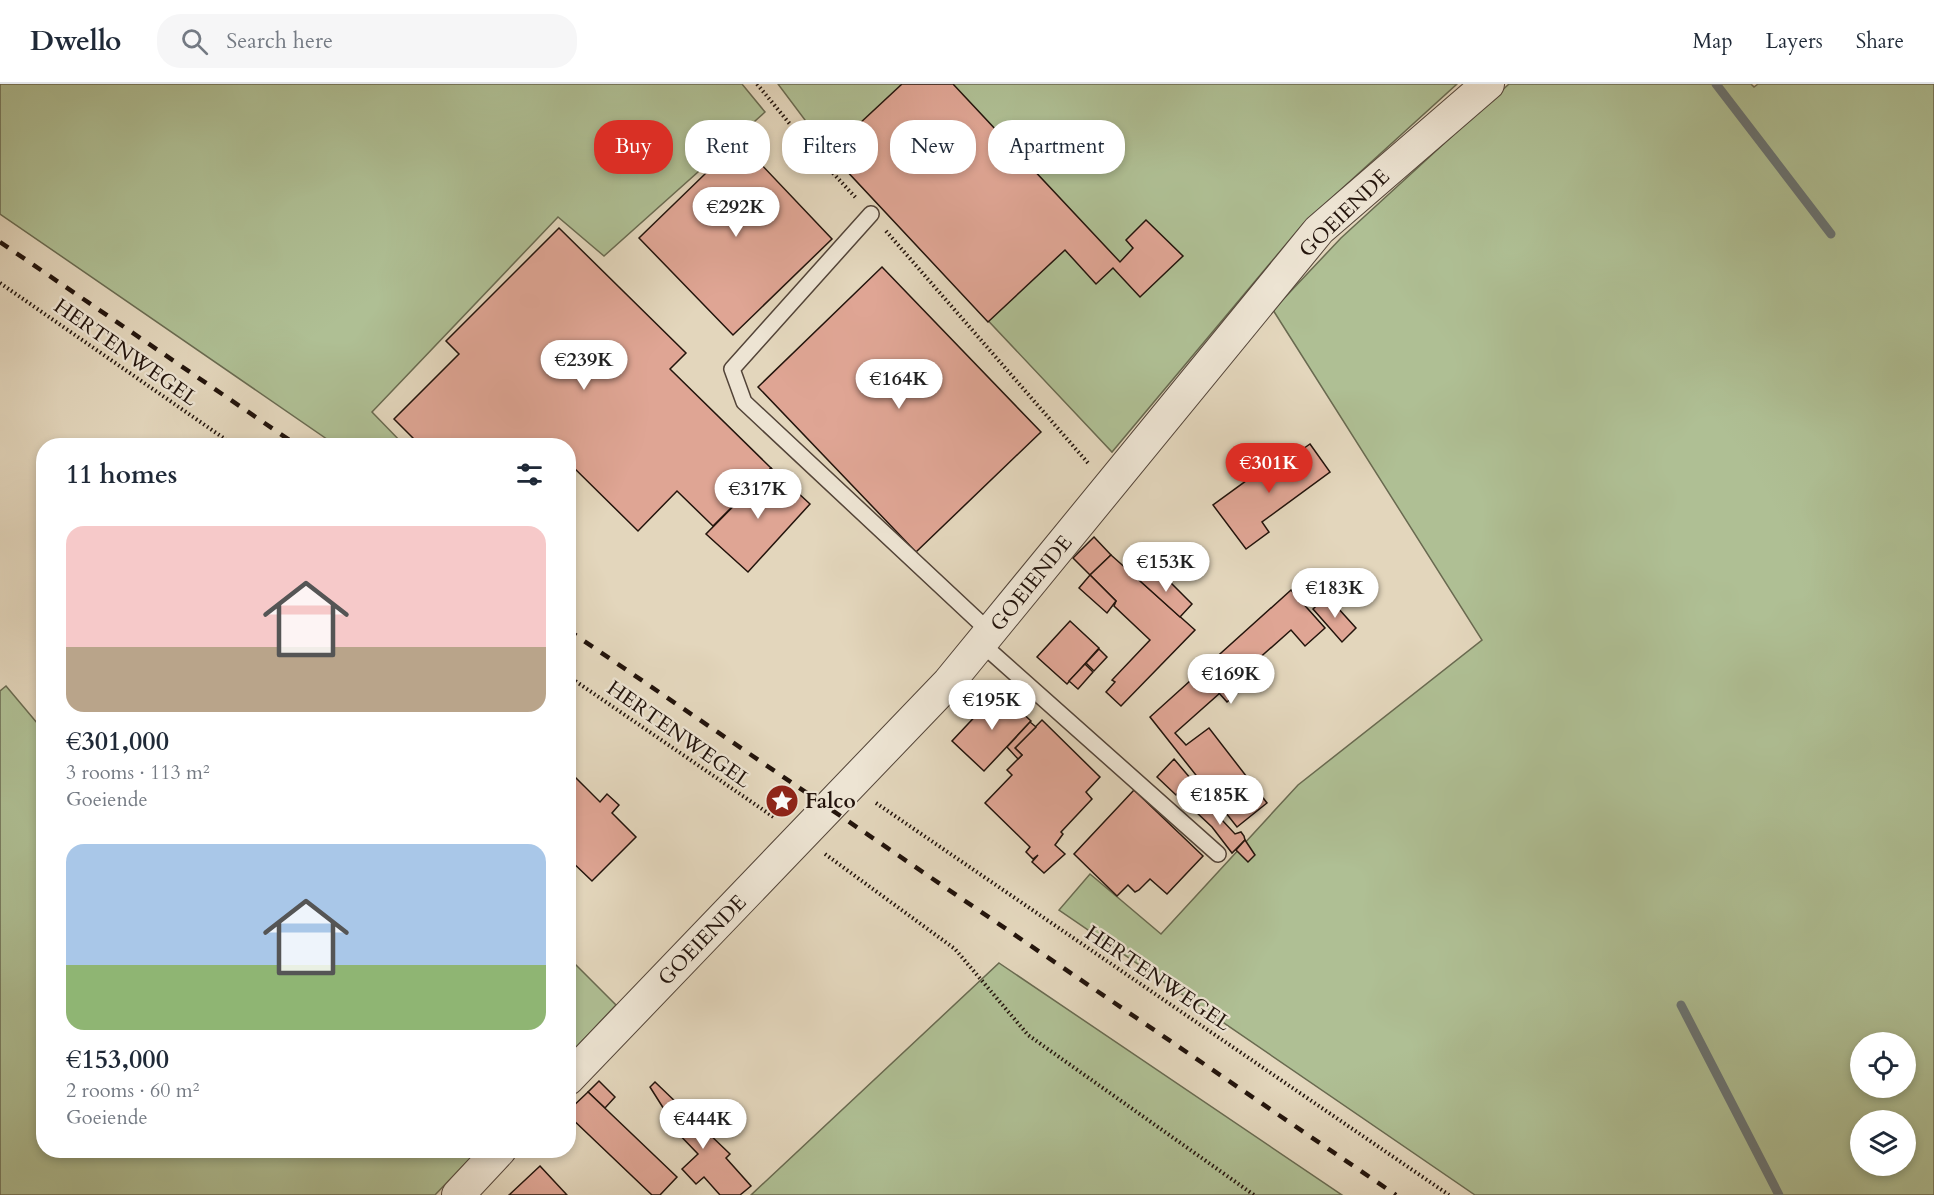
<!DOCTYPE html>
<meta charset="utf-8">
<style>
body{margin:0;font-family:Cardo,serif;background:#f6f6f7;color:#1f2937;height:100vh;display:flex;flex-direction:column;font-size:22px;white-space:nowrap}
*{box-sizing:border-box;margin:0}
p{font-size:20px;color:#747a83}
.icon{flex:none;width:33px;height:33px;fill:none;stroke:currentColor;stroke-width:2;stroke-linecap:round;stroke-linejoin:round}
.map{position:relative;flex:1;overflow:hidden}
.details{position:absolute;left:36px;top:354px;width:540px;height:720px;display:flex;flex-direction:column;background:#fff;border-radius:24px;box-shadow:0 3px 9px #0003}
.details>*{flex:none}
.hud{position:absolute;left:594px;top:36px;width:570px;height:54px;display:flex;gap:12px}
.tools{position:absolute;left:1850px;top:948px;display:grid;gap:12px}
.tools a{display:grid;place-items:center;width:66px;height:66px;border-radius:50%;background:#fff;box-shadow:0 3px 9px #0003;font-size:30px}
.price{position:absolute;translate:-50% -51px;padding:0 14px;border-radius:21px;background:#fff;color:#222;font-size:20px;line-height:39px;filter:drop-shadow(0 2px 3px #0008)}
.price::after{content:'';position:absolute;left:50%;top:36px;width:18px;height:14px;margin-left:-9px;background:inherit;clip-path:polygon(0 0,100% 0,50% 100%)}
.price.on{background:#d93025;color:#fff}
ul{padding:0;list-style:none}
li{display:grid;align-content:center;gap:12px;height:318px;padding:0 30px}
li span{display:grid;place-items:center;height:186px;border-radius:18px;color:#555}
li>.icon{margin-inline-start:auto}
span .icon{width:108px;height:108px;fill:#fffc;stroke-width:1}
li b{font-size:26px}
h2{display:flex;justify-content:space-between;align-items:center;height:72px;padding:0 30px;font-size:26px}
.chip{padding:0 21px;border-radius:24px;background:#fff;box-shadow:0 3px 9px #0003;font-size:21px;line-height:54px}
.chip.on{background:#d93025;color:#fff}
header{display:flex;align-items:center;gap:36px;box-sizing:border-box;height:84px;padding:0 30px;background:#fff;border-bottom:2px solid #e0e1e3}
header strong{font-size:28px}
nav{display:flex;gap:33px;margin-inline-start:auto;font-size:21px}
.search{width:420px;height:54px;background:#f6f6f7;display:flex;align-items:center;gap:15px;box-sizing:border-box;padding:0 21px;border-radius:24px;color:#747a83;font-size:22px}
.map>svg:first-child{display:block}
</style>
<header>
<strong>Dwello</strong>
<div class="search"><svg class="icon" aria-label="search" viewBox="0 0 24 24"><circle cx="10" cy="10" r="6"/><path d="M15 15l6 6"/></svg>Search here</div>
<nav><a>Map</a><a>Layers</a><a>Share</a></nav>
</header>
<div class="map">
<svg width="1934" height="1111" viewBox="0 0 1934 1111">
<rect width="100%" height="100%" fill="#e3d6bc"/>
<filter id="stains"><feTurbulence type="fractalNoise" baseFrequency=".00333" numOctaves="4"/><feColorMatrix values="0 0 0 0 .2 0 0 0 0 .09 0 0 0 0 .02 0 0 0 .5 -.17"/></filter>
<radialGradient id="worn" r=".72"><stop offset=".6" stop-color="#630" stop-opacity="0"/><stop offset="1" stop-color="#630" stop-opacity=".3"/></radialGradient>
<!-- green -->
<g fill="#afbf94" stroke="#696a50" stroke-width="1.5" fill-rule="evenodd">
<path d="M0,0H742L765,28L604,172L558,133L372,328L404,361L337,362L0,130Z"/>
<path d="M778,0H1457L1303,140L1112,368L829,68Z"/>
<path d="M1509,0H1751L1754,3L1758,0H1934V1111H1475L1059,826L1090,790L1161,850L1298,701L1482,556L1273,226L1341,154ZM1860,958H1905V1004H1860ZM1860,1036H1905V1082H1860Z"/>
<path d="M6,602L43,646L44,1066L477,1067L435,1111H0V607Z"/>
<path d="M569,874L616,921L569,971H568Z"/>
<path d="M999,879L1342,1111H751Z"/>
</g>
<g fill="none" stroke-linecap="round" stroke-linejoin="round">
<!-- stream -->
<g stroke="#6a7575" stroke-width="9">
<path d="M1716,0L1831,150"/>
<path d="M1681,921L1779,1111"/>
</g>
</g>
<!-- building -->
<g fill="#dfa594" stroke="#23140c" stroke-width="1.5">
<path d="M902,0H953L1120,178L1133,164L1126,156L1146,136L1183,172L1140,213L1113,184L1096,200L1065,166L988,238L829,68Z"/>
<path d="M739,57L832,155L733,251L639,154Z"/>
<path d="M559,144L686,269L670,285L771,384L713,442L677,407L638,447L568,378V362H421L394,335L459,270L446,257Z"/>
<path d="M882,183L1041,348L916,468L758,303Z"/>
<path d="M1310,360L1330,388L1262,438L1269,448L1246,465L1213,421L1272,378L1276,384Z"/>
<path d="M771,384L810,420L748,488L706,450Z"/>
<path d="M1094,453L1111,471L1090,491L1073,474Z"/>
<path d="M1111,471L1195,546L1121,622L1106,608L1115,598L1112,596L1150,556L1114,522L1116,517L1090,491Z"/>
<path d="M1150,485L1167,500L1170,498L1192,520L1180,533L1139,496Z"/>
<path d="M1090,491L1116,517L1107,529L1079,504Z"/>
<path d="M1291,506L1325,544L1305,562L1291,546L1175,649L1186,661L1209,644L1267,719L1237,743L1150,633Z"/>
<path d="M1327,512L1356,544L1342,558L1313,525Z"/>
<path d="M1070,537L1099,564L1067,600L1037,573Z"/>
<path d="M1099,565L1107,573L1094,587L1086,579Z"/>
<path d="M1085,580L1093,588L1078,605L1069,597Z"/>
<path d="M1240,591L1248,600L1227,618L1219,609Z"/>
<path d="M999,607L1031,637L984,687L952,657Z"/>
<path d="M1042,636L1100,693L1086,708L1092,715L1061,748L1063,750L1055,761L1065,770L1044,789L1032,778L1038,771L1033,775L1026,768L1030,763L985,719L1012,691L1007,686L1022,671L1015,664Z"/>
<path d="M1030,638L1036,643L1015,664L1022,671L1018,675L1007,663Z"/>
<path d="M1174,675L1191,695L1176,711L1157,693Z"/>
<path d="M568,686L600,718L607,710L619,721L612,729L636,753L592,797L568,774Z"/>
<path d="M1134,706L1203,772L1167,810L1150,795L1139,806L1135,808L1128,801L1117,812L1074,770Z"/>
<path d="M1207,716L1224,733L1221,735L1235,750L1241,748L1244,752L1245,756L1232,769L1212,743L1195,727Z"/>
<path d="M1245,756L1255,771L1248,778L1236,766Z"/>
<path d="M599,997L615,1013L605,1024L588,1008Z"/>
<path d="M655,998L730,1070L726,1074L751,1102L740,1111H720L704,1093L696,1100L682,1085L698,1070L672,1043L674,1041L650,1003Z"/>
<path d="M588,1008L677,1093L660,1111H652L568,1031V1027Z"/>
<path d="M540,1082L567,1111H509Z"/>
</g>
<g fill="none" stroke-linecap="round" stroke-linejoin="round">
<!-- lane casing -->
<g stroke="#534438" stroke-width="18">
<g id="lane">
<path d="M871,130L732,285L744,318L991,549"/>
<path d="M982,560L1218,770"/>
</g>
</g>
<!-- street casing -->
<g stroke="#534438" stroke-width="34">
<g id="street">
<path d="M568,995L949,598L1319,146L1488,0"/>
<path d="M458,1111L500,1066"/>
</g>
</g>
<!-- path -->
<g stroke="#23140c" stroke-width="4" stroke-dasharray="1.5 3" stroke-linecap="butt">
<path d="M757,0L808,62L857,115"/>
<path d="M886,147L1088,379"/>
<path d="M0,199L235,362"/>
<path d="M568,592L775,734"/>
<path d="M876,719L1449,1111"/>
<path d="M825,770L955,865L1028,951L1254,1111"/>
</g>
<!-- lane -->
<use href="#lane" stroke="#ede4d3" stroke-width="15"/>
<!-- street -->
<use href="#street" stroke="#ede4d3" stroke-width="32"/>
<!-- rail -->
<g stroke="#23140c" stroke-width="4.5" stroke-dasharray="10 10" stroke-linecap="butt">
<path d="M0,158L298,362"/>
<path d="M568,546L1396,1111"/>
</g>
</g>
<!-- icons -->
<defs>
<g id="sight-disc" transform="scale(1.725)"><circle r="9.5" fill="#8f2418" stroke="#ede4d3"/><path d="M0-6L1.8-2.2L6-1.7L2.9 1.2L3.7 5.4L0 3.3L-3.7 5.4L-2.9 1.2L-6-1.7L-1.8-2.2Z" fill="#fff"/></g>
</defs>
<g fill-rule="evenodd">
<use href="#sight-disc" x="782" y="717"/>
</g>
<g text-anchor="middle" stroke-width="4.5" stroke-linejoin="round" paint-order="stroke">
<!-- street labels -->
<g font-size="21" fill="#23140c" stroke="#ede4d3">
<text transform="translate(1344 129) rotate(-44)" y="7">GOEIENDE</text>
<text transform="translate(126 268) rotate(35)" y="7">HERTENWEGEL</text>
<text transform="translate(1031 499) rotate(-51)" y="7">GOEIENDE</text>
<text transform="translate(679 650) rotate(35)" y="7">HERTENWEGEL</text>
<text transform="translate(702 856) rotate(-46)" y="7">GOEIENDE</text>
<text transform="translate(1158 894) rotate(34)" y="7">HERTENWEGEL</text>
</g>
<!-- poi labels -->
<g font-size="21" font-weight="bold" fill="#23140c" stroke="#ede4d3" text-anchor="start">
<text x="805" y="724">Falco</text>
</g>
</g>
<rect width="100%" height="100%" filter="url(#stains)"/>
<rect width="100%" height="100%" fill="url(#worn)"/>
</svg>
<div class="tools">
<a><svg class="icon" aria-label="locate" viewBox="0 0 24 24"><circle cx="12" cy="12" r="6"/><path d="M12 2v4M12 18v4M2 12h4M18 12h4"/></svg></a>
<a><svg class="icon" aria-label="layers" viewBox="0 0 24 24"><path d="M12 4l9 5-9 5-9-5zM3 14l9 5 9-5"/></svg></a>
</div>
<b class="price" style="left:736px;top:154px">€292K</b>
<b class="price" style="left:584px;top:307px">€239K</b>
<b class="price" style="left:899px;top:326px">€164K</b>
<b class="price on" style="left:1269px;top:410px">€301K</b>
<b class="price" style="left:758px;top:436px">€317K</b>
<b class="price" style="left:1166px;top:509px">€153K</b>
<b class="price" style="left:1335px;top:535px">€183K</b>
<b class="price" style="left:1231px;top:621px">€169K</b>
<b class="price" style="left:992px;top:647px">€195K</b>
<b class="price" style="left:1220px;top:742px">€185K</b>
<b class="price" style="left:703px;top:1066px">€444K</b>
<div class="hud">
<a class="chip on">Buy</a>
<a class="chip">Rent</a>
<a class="chip">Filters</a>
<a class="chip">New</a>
<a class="chip">Apartment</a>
</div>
<section class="details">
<h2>11 homes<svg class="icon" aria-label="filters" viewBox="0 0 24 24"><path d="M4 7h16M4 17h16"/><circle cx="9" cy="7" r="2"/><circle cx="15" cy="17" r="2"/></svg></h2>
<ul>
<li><span style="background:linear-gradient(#f6c9c9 65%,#b9a48a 0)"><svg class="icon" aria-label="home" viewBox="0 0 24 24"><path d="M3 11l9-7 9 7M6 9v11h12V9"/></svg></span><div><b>€301,000</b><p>3 rooms · 113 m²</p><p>Goeiende</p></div></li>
<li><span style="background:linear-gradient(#a9c7e8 65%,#8fb573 0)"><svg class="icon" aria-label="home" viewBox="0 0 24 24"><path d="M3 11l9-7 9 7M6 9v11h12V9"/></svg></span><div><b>€153,000</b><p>2 rooms · 60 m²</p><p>Goeiende</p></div></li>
</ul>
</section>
</div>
